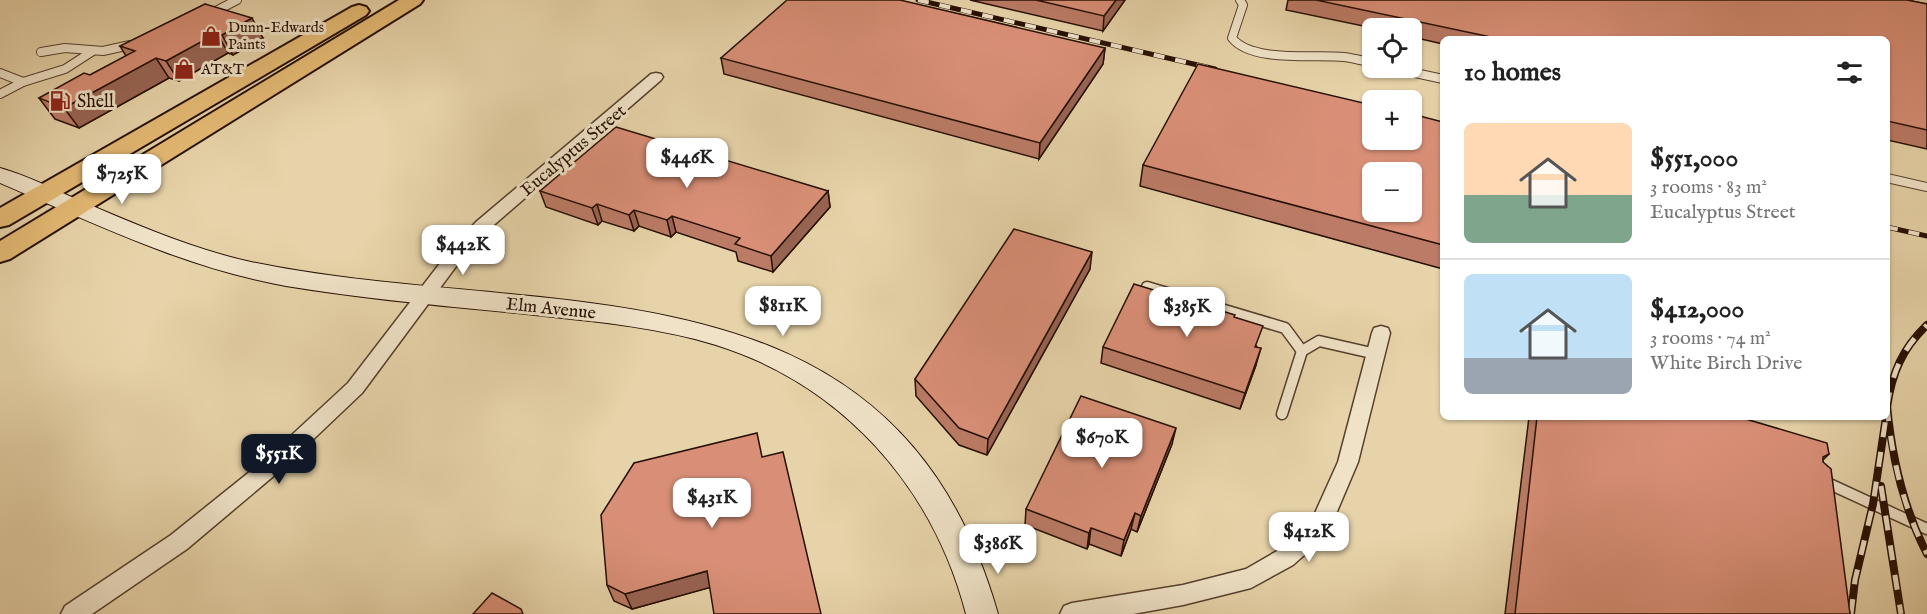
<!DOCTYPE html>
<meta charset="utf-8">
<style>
body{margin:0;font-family:"IM FELL English",serif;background:#f6f6f6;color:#222;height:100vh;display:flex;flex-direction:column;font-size:22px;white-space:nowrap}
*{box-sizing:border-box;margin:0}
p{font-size:20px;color:#767676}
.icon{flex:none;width:33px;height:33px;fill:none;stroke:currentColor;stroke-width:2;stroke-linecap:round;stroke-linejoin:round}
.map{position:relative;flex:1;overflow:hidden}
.panel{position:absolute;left:1440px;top:36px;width:450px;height:384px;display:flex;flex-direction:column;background:#fff;border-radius:9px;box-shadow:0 2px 4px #0004}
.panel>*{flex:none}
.controls{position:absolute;left:1362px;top:18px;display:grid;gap:12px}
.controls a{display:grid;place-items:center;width:60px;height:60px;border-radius:9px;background:#fff;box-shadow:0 2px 4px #0004;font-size:30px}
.price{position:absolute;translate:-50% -51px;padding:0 14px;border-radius:12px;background:#fff;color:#222;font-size:20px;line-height:39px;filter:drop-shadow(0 2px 3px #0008)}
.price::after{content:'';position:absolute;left:50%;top:36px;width:18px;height:14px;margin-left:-9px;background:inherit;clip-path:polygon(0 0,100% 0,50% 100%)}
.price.on{background:#111827;color:#fff}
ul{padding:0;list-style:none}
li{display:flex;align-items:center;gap:18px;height:150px;padding:0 24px}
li+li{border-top:2px solid #e0e0e0}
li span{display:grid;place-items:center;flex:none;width:168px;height:120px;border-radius:9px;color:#555}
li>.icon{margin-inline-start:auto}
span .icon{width:72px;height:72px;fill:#fffc;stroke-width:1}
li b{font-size:26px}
h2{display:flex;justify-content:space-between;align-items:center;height:72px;padding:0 24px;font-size:26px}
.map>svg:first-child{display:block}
</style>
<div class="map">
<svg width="1927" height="614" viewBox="0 0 1927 614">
<rect width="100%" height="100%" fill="#e7d3a9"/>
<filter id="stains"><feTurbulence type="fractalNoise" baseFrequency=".00333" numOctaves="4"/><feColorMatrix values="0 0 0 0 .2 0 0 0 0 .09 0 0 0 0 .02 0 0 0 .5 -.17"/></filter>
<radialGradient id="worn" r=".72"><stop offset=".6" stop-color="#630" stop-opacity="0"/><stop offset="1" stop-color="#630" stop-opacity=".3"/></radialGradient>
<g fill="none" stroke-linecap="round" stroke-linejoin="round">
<!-- lane-far1 casing -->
<g stroke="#56402c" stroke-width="10">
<g id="lane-far1">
<path d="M1240,0L1243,5L1232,38C1252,63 1314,54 1344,57C1354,58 1363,61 1372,63"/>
<path d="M210,14L237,0"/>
<path d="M41,52L65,48L103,51L130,45"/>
<path d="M1392,68L1443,79"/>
<path d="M0,73L23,82L0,94"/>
<path d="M23,82L65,69L93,51"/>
<path d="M1887,178L1927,187"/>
</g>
</g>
<!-- lane casing -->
<g stroke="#56402c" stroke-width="13">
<g id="lane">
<path d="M1147,287L1285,328L1302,351"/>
<path d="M1282,414L1302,351L1319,341L1376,354"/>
<path d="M1823,481L1927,529"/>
</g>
</g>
<!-- street casing -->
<g stroke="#56402c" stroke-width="3">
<g id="street">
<path d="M656,73L661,74L663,77L661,80L488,230L466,253L362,393L282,469L187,549L92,614H61L65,606L171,535L268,457L348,383L454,245L476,222L651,74Z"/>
<path d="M1381,326L1388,328L1390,333L1358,462L1327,535L1293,565L1251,588L1183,605L1133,614H1060L1064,606L1072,603L1183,585L1246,569L1277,551L1311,522L1338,462L1372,333L1374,328Z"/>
</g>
</g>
<!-- secondary casing -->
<g stroke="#260f03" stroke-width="2">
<path id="secondary" d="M0,168C26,175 51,188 76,199C133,223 191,249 251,262C543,323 893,244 998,614H966C933,487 843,385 716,345C660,328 602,322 544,316C458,307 371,300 286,286C185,268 94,223 0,183Z"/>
</g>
<!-- primary casing -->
<g stroke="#260f03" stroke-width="4">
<g id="primary">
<path d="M399,0H423L420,4L10,259L0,262V241Z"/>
<path d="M359,5L366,7L369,11L366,15L9,225L0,227V208L352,7Z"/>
</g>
</g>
<!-- lane-far1 -->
<use href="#lane-far1" stroke="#efe2c7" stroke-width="8"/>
<!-- lane -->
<use href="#lane" stroke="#efe2c7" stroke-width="10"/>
<!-- street -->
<use href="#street" fill="#efe2c7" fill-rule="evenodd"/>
<!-- secondary -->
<use href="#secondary" fill="#efe2c7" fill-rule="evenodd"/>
<!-- primary -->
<use href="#primary" fill="#e4ba74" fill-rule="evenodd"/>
<!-- rail-far1 casing -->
<g stroke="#260f03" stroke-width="5">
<g id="rail-far1">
<path d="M918,0L1215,69"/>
<path d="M1887,227L1927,236"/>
</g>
</g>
<!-- rail casing -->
<g stroke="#260f03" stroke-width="8">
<g id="rail">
<path d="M1887,406C1892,459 1903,507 1927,554"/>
<path d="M1887,407C1892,373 1902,349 1927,325"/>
<path d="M1881,486L1901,614"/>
<path d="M1851,614L1855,580L1873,504L1886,417"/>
</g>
</g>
<!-- rail-far1 -->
<use href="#rail-far1" stroke="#efe2c7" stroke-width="4" stroke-dasharray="11" stroke-linecap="butt"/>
<!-- rail -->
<use href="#rail" stroke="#efe2c7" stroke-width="5" stroke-dasharray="15" stroke-linecap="butt"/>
</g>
<!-- wall -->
<g fill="#bb7b66" stroke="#260f03" stroke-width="1.5">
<path d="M970,0H1125L1103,31Z"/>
<path d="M1288,0H1907L1927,4V149L1887,140V39H1443V44L1412,37V28H1373L1286,10Z"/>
<path d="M205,4L263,38L233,55L228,53L179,81L169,78L79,128L55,119L39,98L90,75L126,56L120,46Z"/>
<path d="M1105,48L1103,64L1039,159L724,74L721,58Z"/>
<path d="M1443,122V269L1140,186L1143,165Z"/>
<path d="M540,191H828L830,207L773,272L738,261L736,252L676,232L671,237L639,226L634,231L602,221L598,225L546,207Z"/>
<path d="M1090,269L987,455L959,445L916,396L915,379Z"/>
<path d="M1234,317L1257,347L1256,365L1240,409L1101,363L1103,347Z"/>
<path d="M1529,417H1739L1829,454L1823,460V462L1850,614H1505Z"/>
<path d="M1172,444L1137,532L1131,529L1121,556L1089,544L1087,549L1025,525L1026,509Z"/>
<path d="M607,585L710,587L632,609L614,601Z"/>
</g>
<!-- shaded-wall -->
<g fill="#986453" stroke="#260f03" stroke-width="1.5">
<path d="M1116,0H1125L1103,31L1104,16Z"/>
<path d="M252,18L263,38L233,55L222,35Z"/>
<path d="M217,33L228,53L179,81L166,61Z"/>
<path d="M1105,48L1103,64L1039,159L1040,143Z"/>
<path d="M156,58L169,78L79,128L64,108Z"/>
<path d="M828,191L830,207L773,272L771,256Z"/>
<path d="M597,204L602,221L598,225L592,208Z"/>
<path d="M634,210L639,226L634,231L629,215Z"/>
<path d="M672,216L676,232L671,237L667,220Z"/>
<path d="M1092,252L1090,269L987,455L988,439Z"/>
<path d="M1261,348L1256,365L1240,409L1245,393Z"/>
<path d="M1176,428L1172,444L1137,532L1141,516Z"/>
<path d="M1135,513L1131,529L1121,556L1124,540Z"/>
<path d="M1091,528L1089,544L1087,549L1089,533Z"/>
<path d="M707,571L712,587L632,609L625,594Z"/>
</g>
<!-- building -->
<g fill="#d98f77" stroke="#260f03" stroke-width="1.5" fill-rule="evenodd">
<path d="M787,0H900L1105,48L1040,143L721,58Z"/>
<path d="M1036,0H1116L1104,16Z"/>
<path d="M1316,0H1907L1927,4V130L1887,121V39H1500Z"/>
<path d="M205,4L252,18L222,35L217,33L166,61L156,58L64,108L39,98L84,73L90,75L135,51L120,46Z"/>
<path d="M1198,64L1372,105V140H1412V114L1443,122V245L1143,165ZM1372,172H1412V212H1372Z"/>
<path d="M616,127L828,191L771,256L735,244L740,238L672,216L667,220L634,210L629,215L597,204L592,208L540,191Z"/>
<path d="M1014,229L1092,252L988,439L959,428L915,379Z"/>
<path d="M1134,284L1235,315L1234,317L1263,326L1255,347L1261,348L1245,393L1103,347Z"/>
<path d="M1081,396L1176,428L1141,516L1135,513L1124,540L1091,528L1089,533L1026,509Z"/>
<path d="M1537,417H1739L1827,443L1829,454L1823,457V462L1831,469L1850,614H1515Z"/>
<path d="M757,433L762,457L783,452L821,614H714L707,571L625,594L607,585L601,515L634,463Z"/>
<path d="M492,593L521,609L523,614H473Z"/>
</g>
<!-- icons -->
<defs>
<g id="shop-bare" transform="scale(1.62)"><path d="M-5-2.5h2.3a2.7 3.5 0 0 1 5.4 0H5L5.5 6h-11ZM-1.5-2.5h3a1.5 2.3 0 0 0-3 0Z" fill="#8f2418" stroke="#efe2c7" stroke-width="2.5" paint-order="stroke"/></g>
<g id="fuel-bare" transform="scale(1.62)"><path d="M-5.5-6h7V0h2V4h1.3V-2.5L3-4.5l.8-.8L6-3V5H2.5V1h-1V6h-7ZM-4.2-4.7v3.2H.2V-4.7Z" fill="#8f2418" stroke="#efe2c7" stroke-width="2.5" paint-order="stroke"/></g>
</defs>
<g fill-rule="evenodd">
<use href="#shop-bare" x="211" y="36"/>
<use href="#shop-bare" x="184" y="69"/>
<use href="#fuel-bare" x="60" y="101"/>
</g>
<g text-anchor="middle" stroke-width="6" stroke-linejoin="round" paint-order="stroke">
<!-- far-poi labels -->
<g font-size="15" fill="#260f03" stroke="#efe2c7" text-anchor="start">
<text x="228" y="32">Dunn-Edwards<tspan x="228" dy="17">Paints</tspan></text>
<text x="201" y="74">AT&amp;T</text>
</g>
<!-- poi labels -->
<g font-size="18" fill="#260f03" stroke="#efe2c7" text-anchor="start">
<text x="77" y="107">Shell</text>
</g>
<!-- street labels -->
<g font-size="18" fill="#260f03" stroke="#efe2c7">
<text transform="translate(573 150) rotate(-40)" y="6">Eucalyptus Street</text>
<text transform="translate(551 308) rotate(6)" y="6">Elm Avenue</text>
</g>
</g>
<rect width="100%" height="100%" filter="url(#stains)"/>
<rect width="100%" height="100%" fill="url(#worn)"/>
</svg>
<div class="controls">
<a><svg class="icon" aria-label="locate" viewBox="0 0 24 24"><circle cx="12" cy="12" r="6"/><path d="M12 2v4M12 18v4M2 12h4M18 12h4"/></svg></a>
<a>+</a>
<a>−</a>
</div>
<b class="price" style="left:687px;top:189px">$446K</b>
<b class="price" style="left:122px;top:205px">$725K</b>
<b class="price" style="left:463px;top:276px">$442K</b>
<b class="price" style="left:783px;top:337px">$811K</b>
<b class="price" style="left:1187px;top:338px">$385K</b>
<b class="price" style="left:1102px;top:469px">$670K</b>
<b class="price on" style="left:279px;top:485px">$551K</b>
<b class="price" style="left:712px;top:529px">$431K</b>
<b class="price" style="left:1309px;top:563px">$412K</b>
<b class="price" style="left:998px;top:575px">$386K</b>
<section class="panel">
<h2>10 homes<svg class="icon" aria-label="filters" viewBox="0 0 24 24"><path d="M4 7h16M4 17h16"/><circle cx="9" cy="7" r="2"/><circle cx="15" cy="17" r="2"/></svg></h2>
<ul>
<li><span style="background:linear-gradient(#ffd9b3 60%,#7fa58c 0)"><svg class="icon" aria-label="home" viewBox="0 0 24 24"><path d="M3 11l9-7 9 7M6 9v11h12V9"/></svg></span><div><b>$551,000</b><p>3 rooms · 83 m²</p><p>Eucalyptus Street</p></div></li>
<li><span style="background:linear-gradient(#bfe0f5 70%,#9aa5b1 0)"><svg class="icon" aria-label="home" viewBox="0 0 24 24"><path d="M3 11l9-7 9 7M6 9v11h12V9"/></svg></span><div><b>$412,000</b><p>3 rooms · 74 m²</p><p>White Birch Drive</p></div></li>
</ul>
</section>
</div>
